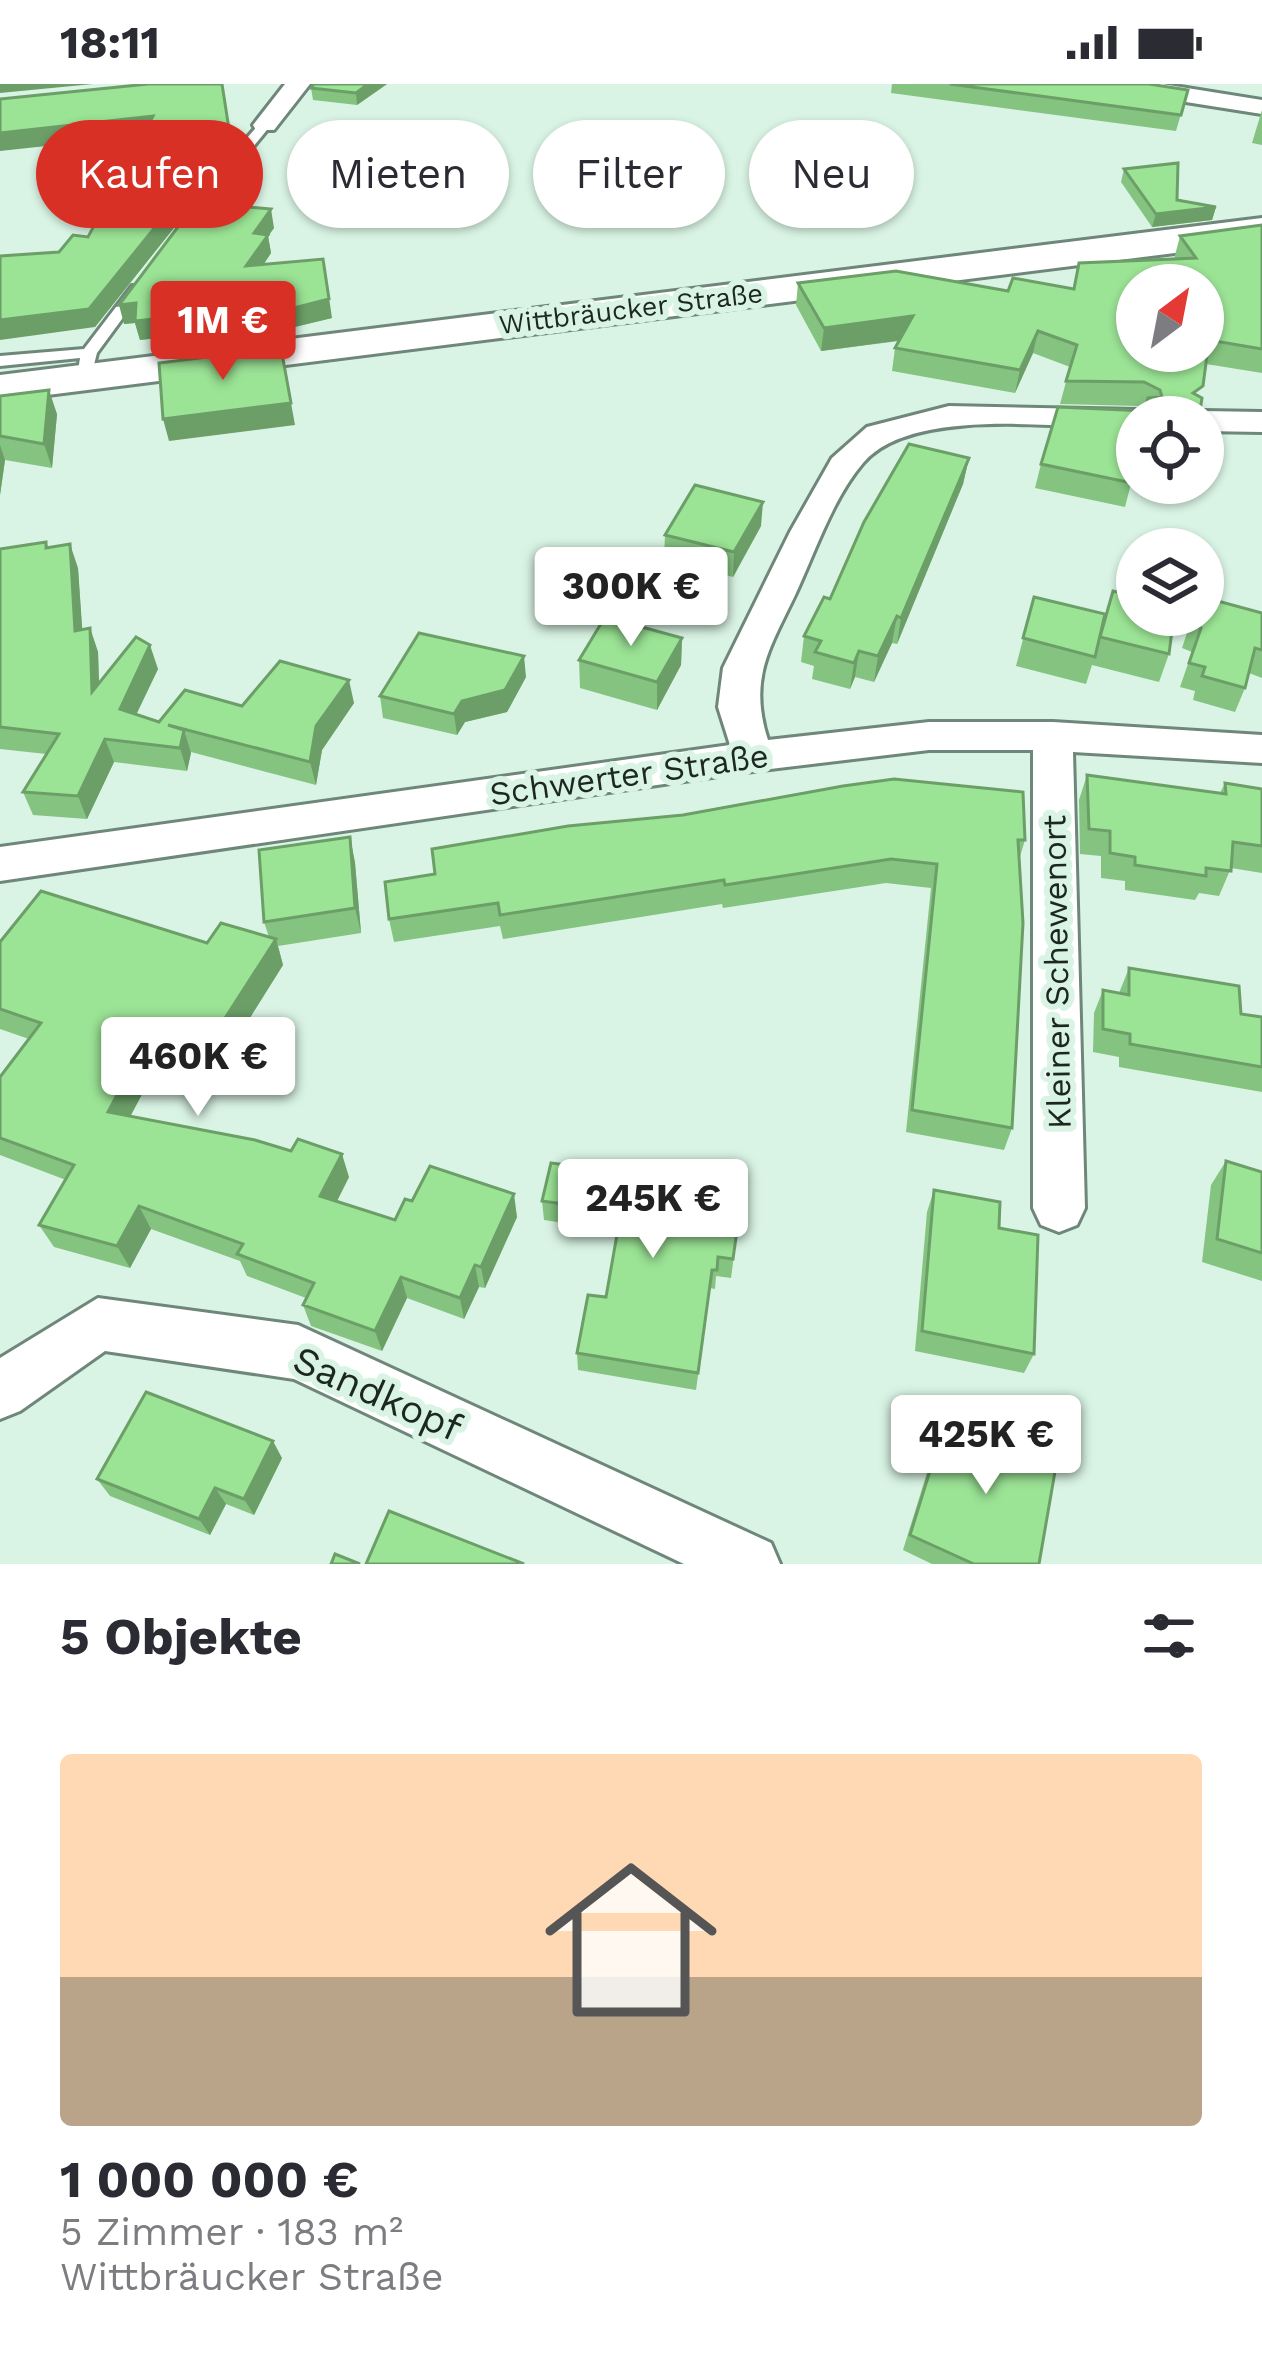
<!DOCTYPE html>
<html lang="de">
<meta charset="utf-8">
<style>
body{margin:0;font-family:"Work Sans",sans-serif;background:#f2f2f3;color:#2b2b33;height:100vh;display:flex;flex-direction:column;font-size:45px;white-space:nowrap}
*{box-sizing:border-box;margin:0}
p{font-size:39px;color:#7c7c81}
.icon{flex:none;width:66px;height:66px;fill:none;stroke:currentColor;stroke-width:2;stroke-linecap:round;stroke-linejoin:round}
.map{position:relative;height:1480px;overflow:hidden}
.drawer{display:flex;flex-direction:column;background:#fff;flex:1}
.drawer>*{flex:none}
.guide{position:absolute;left:36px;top:36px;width:1191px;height:108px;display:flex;gap:24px}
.needle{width:78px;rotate:32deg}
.fabs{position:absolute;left:1116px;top:180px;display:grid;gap:24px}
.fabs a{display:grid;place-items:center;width:108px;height:108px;border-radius:50%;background:#fff;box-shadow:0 3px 9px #0004;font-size:60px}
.price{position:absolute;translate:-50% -102px;padding:0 27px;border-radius:12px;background:#fff;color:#222;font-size:39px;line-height:78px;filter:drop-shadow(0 3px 6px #0008)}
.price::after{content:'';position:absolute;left:50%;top:72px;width:36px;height:27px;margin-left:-18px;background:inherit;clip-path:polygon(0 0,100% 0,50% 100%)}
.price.active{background:#d93025;color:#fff}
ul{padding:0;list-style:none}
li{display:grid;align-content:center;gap:24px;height:636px;padding:0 60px}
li+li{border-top:3px solid #e1e1e2}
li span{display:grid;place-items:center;height:372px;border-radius:12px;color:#555}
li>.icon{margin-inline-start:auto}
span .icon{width:216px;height:216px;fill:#fffc;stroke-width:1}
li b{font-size:51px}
h2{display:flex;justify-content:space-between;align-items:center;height:144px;padding:0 60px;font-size:51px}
.pill{padding:0 42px;border-radius:54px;background:#fff;box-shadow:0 3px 9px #0004;font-size:42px;line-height:108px}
.pill.active{background:#d93025;color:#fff}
.status{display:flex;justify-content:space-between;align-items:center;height:84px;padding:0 60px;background:#fff;direction:ltr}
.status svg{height:33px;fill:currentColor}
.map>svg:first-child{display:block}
</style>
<div class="status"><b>18:11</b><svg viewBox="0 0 49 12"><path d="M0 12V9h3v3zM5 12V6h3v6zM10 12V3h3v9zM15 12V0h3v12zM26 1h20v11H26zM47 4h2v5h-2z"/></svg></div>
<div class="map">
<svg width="1262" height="1480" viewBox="0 0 1262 1480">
<rect width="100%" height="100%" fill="#d9f4e4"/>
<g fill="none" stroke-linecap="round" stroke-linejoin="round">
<!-- lane casing -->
<g stroke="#6f877a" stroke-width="6">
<g id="lane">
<path d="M261,38L271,41L239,80H229V74Z"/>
<path d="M132,202L144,205L97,269L90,296H80L77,293L80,274L0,282V272L84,265Z"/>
</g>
</g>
<!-- street casing -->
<g stroke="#6f877a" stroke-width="6">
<g id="street">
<path d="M285,0H310L274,46H256L253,41Z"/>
<path d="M1104,0H1162L1262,16V30L1116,7Z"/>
<path d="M949,322L1137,326L1151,333H1137V346C1066,344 912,321 863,379C833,414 815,468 796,509C770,564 748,594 768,656L929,638H1053L1262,651V679L1073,668L1085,1124L1077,1141L1059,1148L1041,1141L1033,1124V666H929L753,687L0,797V763L730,661L718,623L723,584L790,448L832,374L867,343Z"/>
<path d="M1203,327L1262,328V348L1203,347V333H1190Z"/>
<path d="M98,1214L298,1241L771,1459L780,1480H684L294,1295L105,1267L20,1327L0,1335V1274Z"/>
</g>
</g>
<!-- secondary casing -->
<g stroke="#6f877a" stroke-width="6">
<path id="secondary" d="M1262,134V158L0,317V291Z"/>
</g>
<!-- lane -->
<use href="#lane" fill="#fff" fill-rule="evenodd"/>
<!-- street -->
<use href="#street" fill="#fff" fill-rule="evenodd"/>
<!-- secondary -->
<use href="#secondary" fill="#fff" fill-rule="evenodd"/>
</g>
<!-- wall -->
<g fill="#85c380">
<path d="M222,0L233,63H217L191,118L274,144L268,152L271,169L263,181L332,234L278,247V252L161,266L158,254L140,256L135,239L124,240L180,141L177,140L95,243L59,168L88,153Z"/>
<path d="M314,0H387L357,21L313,16L311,4Z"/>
<path d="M892,0H1149L1188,6L1176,47L891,9Z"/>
<path d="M1262,26V61L1252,59Z"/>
<path d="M1124,85L1177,116L1216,123L1212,136L1152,143L1121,98Z"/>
<path d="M1262,141V289L1206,280L1137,333V399H1189L1184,412L1131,400L1125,423L1035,404L1041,380L1144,327L1145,325L1137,322L1060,320L1070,283L1033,269L1015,309L892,287L895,264L899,257L821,267L796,221L798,199L1008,207L1073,204L1079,179L1174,175L1180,152Z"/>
<path d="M0,312L57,330L52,384L5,376L0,411Z"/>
<path d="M969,374L963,400L897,560L892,559L874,598L855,593L850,605L812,595L814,582L801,578L804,552L830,515Z"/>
<path d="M761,442L733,493L664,475L665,451Z"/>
<path d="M46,458L49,464L78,484L82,546L90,544L98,568L99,598L158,585L136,630L159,638L242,622L354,619L322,666L316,701L191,668L187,687L114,678L87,735L33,731L23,708L46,670L0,665V465Z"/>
<path d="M1034,513L1105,530L1169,570L1159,598L1092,581L1086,600L1016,582Z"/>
<path d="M1262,529V594L1249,589L1245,604L1235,628L1193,616L1195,607L1180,603L1192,568L1182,564L1193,531Z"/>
<path d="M682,554L681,581L657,626L580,604L579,576Z"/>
<path d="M526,593L507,628L465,638L457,651L383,634L380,612Z"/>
<path d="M1087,691L1220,709L1225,699L1262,705V789L1231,784L1219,812L1199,809L1195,816L1125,806V797L1101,794V772L1080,770L1079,716Z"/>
<path d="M350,753L355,779L361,849L278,862L283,881L221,980L167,963L130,1032L349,1093L337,1117L395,1136L517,1133L485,1204L479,1203L464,1235L407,1214L382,1267L311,1242L303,1221L306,1214L247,1192L240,1177L151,1145L130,1184L54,1163L39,1141L66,1096L0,1071V993L29,955L0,945V858L207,859L269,853L264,838Z"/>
<path d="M1025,756L1019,776L1012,1044L1004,1066L906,1048L931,804L886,799L723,824L722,820L503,855L500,842L394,858L389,835L435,790L432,765Z"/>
<path d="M1129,884L1241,930L1262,933V1008L1119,983V973L1093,968L1094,929L1103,906L1119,909Z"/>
<path d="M1226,1077L1262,1088V1197L1202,1178L1211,1101Z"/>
<path d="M743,1103L731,1194L716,1192L715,1205L710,1204L696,1306L578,1286L577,1269L606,1213L618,1147L544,1136L542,1117Z"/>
<path d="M934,1106L999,1144L1034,1270L1024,1289L915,1267L927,1128Z"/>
<path d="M948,1329L1039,1480H932L903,1466L940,1347Z"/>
<path d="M282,1374L254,1431L226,1420L210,1451L110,1412L97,1395Z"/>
</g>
<!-- shaded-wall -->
<g fill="#6c9f68">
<path d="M0,0H93L0,9Z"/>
<path d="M368,0H387L357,21L356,9Z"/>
<path d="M153,32L157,50L0,67V49Z"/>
<path d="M213,45L217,63L187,126L179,117Z"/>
<path d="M173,121L177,140L95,243L0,256V236Z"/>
<path d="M1216,123L1212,136L1152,143L1156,130Z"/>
<path d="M271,125L274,144L268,152L271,169L250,201L246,182L254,149Z"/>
<path d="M326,193L332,234L278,247L274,229Z"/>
<path d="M136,219L155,235L275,233L278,252L161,266L158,254L140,256L135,239L124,240L119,221Z"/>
<path d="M913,232L910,255L821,267L824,244Z"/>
<path d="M1038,247L1033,269L1015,309L1020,286Z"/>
<path d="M281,264L295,341L169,357L163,335Z"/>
<path d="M49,306L57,330L52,384L44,360Z"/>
<path d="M0,361L5,376L0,411Z"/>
<path d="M969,374L963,400L897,560L901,534Z"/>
<path d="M763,418L761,442L733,493L734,468Z"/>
<path d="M70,460L78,484L84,570L75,547Z"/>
<path d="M897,532L892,559L874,598L878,572Z"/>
<path d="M90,544L98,568L100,631L92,608Z"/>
<path d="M682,554L681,581L657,626V598Z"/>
<path d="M150,561L158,585L128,648L120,625Z"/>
<path d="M859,567L855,593L850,605L854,579Z"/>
<path d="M524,572L526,593L507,628L465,638L457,651L454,630L462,617Z"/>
<path d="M349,596L354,619L322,666L316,701L310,678L316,642Z"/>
<path d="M184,646L191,669L187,687L180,664Z"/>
<path d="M105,655L114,678L87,735L78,712Z"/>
<path d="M350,753L355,779L361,849L355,824Z"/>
<path d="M276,855L283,881L221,980L211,956Z"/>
<path d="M156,938L167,963L120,1052L108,1028Z"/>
<path d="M342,1070L349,1093L328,1135L320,1112Z"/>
<path d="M514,1110L517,1133L485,1204L481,1183Z"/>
<path d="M139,1122L151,1145L130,1184L117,1162Z"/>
<path d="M475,1181L479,1203L464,1235L460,1214Z"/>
<path d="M401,1193L407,1214L382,1267L375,1247Z"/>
<path d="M273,1357L282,1374L254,1431L244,1415Z"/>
<path d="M215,1404L226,1420L210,1451L199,1435Z"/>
</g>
<!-- building -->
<g fill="#9be395" stroke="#6c9f68" stroke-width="3" fill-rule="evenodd">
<path d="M148,0H222L229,45H213L179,117L271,125L254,149L268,151L246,182L323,175L329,215L274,229L275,233L156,247L155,235L135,237L136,219L119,221L187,131V126L173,121L89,225L0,236V172L59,168L73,151L88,153L153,32L0,49V15Z"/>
<path d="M314,0H368L356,9L311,4Z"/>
<path d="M950,0H1149L1188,6L1181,31Z"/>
<path d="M1178,79L1177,116L1216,123L1156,130L1124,85Z"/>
<path d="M1262,141V265L1209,256L1203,302L1193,309L1202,314L1199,333H1137V377L1132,399L1041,380L1058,323L1144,327L1148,314L1162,313L1160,306L1144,298L1066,297L1077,261L1038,247L1020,286L895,264L913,232L824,244L798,199L896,187L1008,207L1013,194L1074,205L1079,179L1196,174L1180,152ZM1137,201H1203V267H1137Z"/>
<path d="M281,264L291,319L163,335L159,279Z"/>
<path d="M49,306L44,360L0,352V312Z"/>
<path d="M909,360L969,374L901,534L897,532L878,572L859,567L854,579L815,568L821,557L804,552L824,513L830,515L864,438Z"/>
<path d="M695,401L763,418L734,468L665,451Z"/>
<path d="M46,458V464L70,460L75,547L90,544L92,608L136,553L150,561L120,625L159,638L185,606L242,622L280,577L349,596L316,642L310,678L168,641L184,646L180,664L105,655L78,712L23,708L59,650L0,643V465Z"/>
<path d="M1113,507L1137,513V531H1174L1169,570L1100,553Z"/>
<path d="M1034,513L1105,530L1095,573L1023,554Z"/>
<path d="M1203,513L1262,529V566L1255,564L1245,604L1202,592L1205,583L1189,579L1201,544L1191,540L1194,531H1203Z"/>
<path d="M605,533L682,554L657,598L579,576Z"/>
<path d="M419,549L524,572L505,606L462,617L454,630L380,612Z"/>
<path d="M1087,691L1226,710L1225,699L1262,705V762L1233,758L1231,787L1206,784V792L1135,781V773L1110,769V747L1089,745Z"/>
<path d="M894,695L1023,708L1025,756H1018L1023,839L1012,1044L912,1026L937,780L891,775L725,801L724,796L500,831L498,819L389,835L385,798L435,790L432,765L568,742L683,731L843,702Z"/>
<path d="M350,753L355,824L264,838L259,766Z"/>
<path d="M41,807L207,859L221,839L276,855L211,956L156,938L108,1028L255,1056L291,1067L298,1055L342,1070L320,1112L395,1136L405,1115L412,1117L430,1082L514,1110L481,1183L475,1181L460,1214L401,1193L375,1247L303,1221L314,1199L237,1170L243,1160L139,1122L117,1162L39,1141L74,1081L0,1054V993L41,939L0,925V858Z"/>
<path d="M1129,884L1239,902L1241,930L1262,933V983L1130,960V950L1103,945V906L1129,911Z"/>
<path d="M1226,1077L1262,1088V1169L1217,1155Z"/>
<path d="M551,1079L743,1103L733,1175L718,1173L717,1186H712L698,1289L577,1269L588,1211L606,1213L621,1128L542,1117Z"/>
<path d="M934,1106L1000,1118L999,1144L1038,1151L1034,1270L922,1247Z"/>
<path d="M146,1308L273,1357L244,1415L215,1404L199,1435L97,1395Z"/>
<path d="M948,1329L1057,1376L1039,1480H974L910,1451Z"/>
<path d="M389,1427L524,1480H366Z"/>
<path d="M335,1470L360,1480H331Z"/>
</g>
<g text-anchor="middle" stroke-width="12" stroke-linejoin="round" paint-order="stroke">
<!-- far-street labels -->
<g font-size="27" fill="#1d2722" stroke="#d9f4e4">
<text transform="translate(631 225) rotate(-7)" y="9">Wittbräucker Straße</text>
</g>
<!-- street labels -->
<g font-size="33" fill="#1d2722" stroke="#d9f4e4">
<text transform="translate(629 690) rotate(-8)" y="12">Schwerter Straße</text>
<text transform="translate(1056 888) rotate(-91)" y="12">Kleiner Schewenort</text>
</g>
<!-- near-street labels -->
<g font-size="39" fill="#1d2722" stroke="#d9f4e4">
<text transform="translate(378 1309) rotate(24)" y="14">Sandkopf</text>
</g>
</g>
</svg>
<div class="fabs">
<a><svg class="needle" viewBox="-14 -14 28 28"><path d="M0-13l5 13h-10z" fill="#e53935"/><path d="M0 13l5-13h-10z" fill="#7c7c81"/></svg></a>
<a><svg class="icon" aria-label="locate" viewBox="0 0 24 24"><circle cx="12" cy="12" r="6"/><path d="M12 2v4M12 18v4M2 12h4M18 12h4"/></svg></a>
<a><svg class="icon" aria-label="layers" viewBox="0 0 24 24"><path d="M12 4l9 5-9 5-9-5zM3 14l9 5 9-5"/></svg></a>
</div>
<b class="price active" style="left:223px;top:299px">1M €</b>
<b class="price" style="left:631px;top:565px">300K €</b>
<b class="price" style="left:198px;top:1035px">460K €</b>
<b class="price" style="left:653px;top:1177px">245K €</b>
<b class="price" style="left:986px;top:1413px">425K €</b>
<div class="guide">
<a class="pill active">Kaufen</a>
<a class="pill">Mieten</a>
<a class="pill">Filter</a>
<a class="pill">Neu</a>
</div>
</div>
<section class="drawer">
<h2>5 Objekte<svg class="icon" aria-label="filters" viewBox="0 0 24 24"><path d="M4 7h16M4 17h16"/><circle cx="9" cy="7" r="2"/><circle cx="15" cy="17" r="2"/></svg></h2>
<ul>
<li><span style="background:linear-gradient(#ffd9b3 60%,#b9a48a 0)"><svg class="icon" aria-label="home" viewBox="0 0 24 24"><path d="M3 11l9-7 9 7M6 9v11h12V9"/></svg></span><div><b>1 000 000 €</b><p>5 Zimmer · 183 m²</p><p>Wittbräucker Straße</p></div></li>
</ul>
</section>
